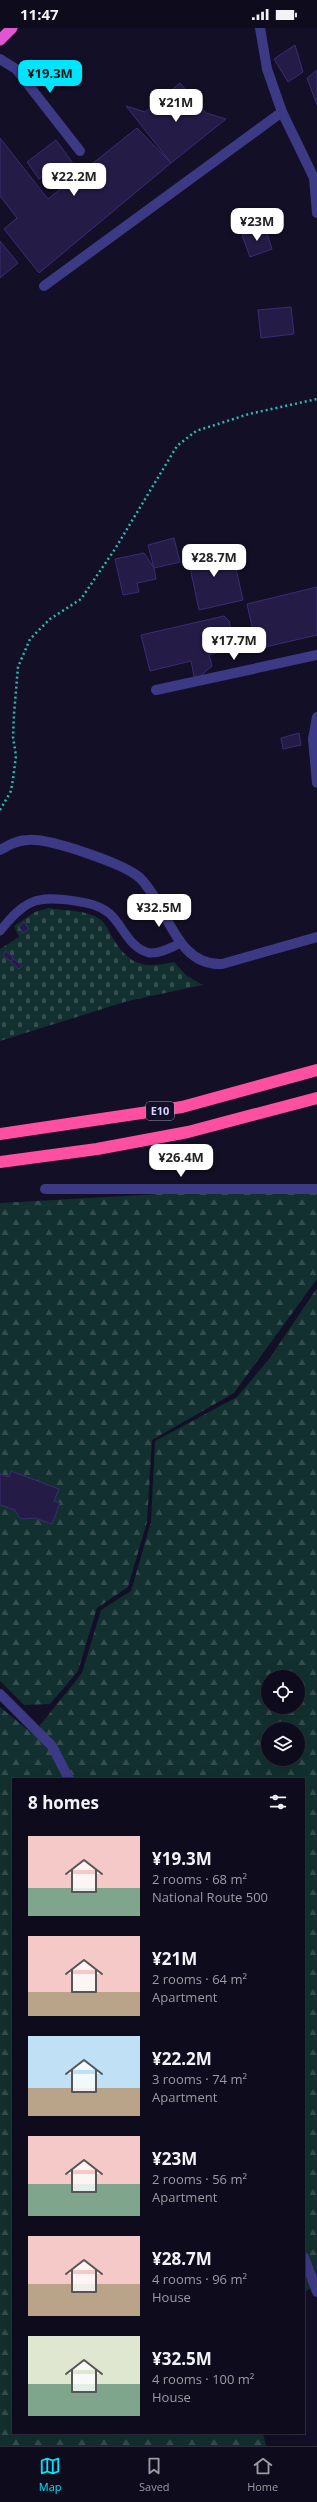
<!DOCTYPE html>
<meta charset="utf-8">
<style>
body{margin:0;font-family:"Open Sans",sans-serif;background:#1c1929;color:#f1f3f6;height:100vh;display:flex;flex-direction:column;font-size:15px;white-space:nowrap}
*{box-sizing:border-box;margin:0}
p{font-size:13px;color:#9b9ba3}
.icon{flex:none;width:22px;height:22px;fill:none;stroke:currentColor;stroke-width:2;stroke-linecap:round;stroke-linejoin:round}
.map{position:relative;flex:1;overflow:hidden}
.panel{position:absolute;left:12px;top:1750px;width:293px;height:656px;display:flex;flex-direction:column;background:#0e0b1c;border-radius:0px;box-shadow:0 4px 16px #0002,0 0 0 1px #2e2b3b}
.panel>*{flex:none}
.fabs{position:absolute;left:261px;top:1642px;display:grid;gap:8px}
.fabs a{display:grid;place-items:center;width:44px;height:44px;border-radius:50%;background:#0e0b1c;box-shadow:0 4px 16px #0002,0 0 0 1px #2e2b3b;font-size:20px}
.price{position:absolute;translate:-50% -34px;padding:0 9px;border-radius:8px;background:#fff;color:#222;font-size:13px;line-height:26px;filter:drop-shadow(0 1px 2px #0008)}
.price::after{content:'';position:absolute;left:50%;top:24px;width:12px;height:9px;margin-left:-6px;background:inherit;clip-path:polygon(0 0,100% 0,50% 100%)}
.price.current{background:#00e5ff;color:#111}
ul{padding:0;list-style:none}
li{display:flex;align-items:center;gap:12px;height:100px;padding:0 16px}
li span{display:grid;place-items:center;flex:none;width:112px;height:80px;border-radius:0px;color:#555}
li>.icon{margin-inline-start:auto}
span .icon{width:48px;height:48px;fill:#fffc;stroke-width:1}
li b{font-size:17px}
h2{display:flex;justify-content:space-between;align-items:center;height:48px;padding:0 16px;font-size:17px}
.status{display:flex;justify-content:space-between;align-items:center;height:28px;padding:0 20px;background:#0e0b1c;direction:ltr}
.status svg{height:11px;fill:currentColor}
.tab-bar{display:flex;justify-content:space-around;align-items:center;height:56px;border-top:1px solid #2e2b3b;background:#0e0b1c;font-size:11px;color:#9b9ba3}
.tab-bar a{display:grid;justify-items:center;gap:2px}
.tab-bar .current{color:#00e5ff}
.map>svg:first-child{display:block}
</style>
<div class="status"><b>11:47</b><svg viewBox="0 0 49 12"><path d="M0 12V9h3v3zM5 12V6h3v6zM10 12V3h3v9zM15 12V0h3v12zM26 1h20v11H26zM47 4h2v5h-2z"/></svg></div>
<div class="map">
<svg width="317" height="2418" viewBox="0 0 317 2418">
<defs>
<pattern id="forest-firs" width="22" height="20" patternUnits="userSpaceOnUse"><rect width="22" height="20" fill="#12302f"/><path d="M5 1l3.5 6h-7zM16 11l3.5 6h-7z" fill="#344d4e"/></pattern>
<pattern id="cemetery-stones" width="16" height="16" patternUnits="userSpaceOnUse"><rect width="16" height="16" fill="#12302f"/><path d="M2 7V4a2 2 0 0 1 4 0v3zM10 15v-3a2 2 0 0 1 4 0v3z" fill="#344d4e"/></pattern>
</defs>
<rect width="100%" height="100%" fill="#130f26"/>
<!-- forest -->
<g fill="url(#forest-firs)" fill-rule="evenodd">
<path d="M317,1157V1251L234,1365L152,1412L147,1494L128,1559L97,1580L78,1643L50,1676L24,1677L0,1653V1175Z"/>
<path d="M317,1260V2257L304,2264V1751H13V2405H263L266,2418H0V1679L33,1706L82,1645L101,1582L131,1563L151,1494L155,1413L237,1369L269,1331ZM268,1649H298V1679H268ZM268,1701H298V1731H268Z"/>
</g>
<!-- cemetery -->
<path fill="url(#cemetery-stones)" d="M49,880C65,883 87,882 100,891C105,895 109,903 112,909C129,937 143,941 174,934L187,948L203,957L128,973L0,1013V921L19,909L14,898L35,884Z"/>
<!-- building -->
<g fill="#241b47" stroke="#3b2d73">
<path d="M295,17L303,44L288,54L274,31Z"/>
<path d="M317,42V77L307,50Z"/>
<path d="M180,55L206,85L226,91L171,135L126,78L145,84Z"/>
<path d="M137,100L171,135L39,245L4,201L17,190L0,168V110L48,171Z"/>
<path d="M56,112L77,141L57,155L51,142L39,151L27,134Z"/>
<path d="M265,199L272,221L250,229L242,207Z"/>
<path d="M0,213L18,235L0,250Z"/>
<path d="M291,279L294,306L261,310L258,282Z"/>
<path d="M174,510L180,534L154,540L148,517Z"/>
<path d="M219,518L223,533L234,531L243,572L199,582L187,525Z"/>
<path d="M144,525L154,540L156,551L137,555L139,564L123,567L115,531Z"/>
<path d="M317,559V607L257,621L247,576Z"/>
<path d="M224,588L229,593L236,619L209,627L212,638L195,653L191,633L150,643L141,607Z"/>
<path d="M299,705L301,717L283,721L281,710Z"/>
<path d="M24,894L29,901L23,905L19,899Z"/>
<path d="M6,923L13,929L10,933L3,927Z"/>
<path d="M14,931L22,938L19,941L11,934Z"/>
<path d="M11,1443L59,1461L54,1473L60,1475L52,1496L35,1490L23,1491L19,1489L15,1482L0,1477V1446L9,1449Z"/>
</g>
<g fill="none" stroke-linecap="round" stroke-linejoin="round">
<!-- path -->
<path stroke="#2fb8b0" stroke-width="2.5" stroke-dasharray="2 3" stroke-linecap="butt" d="M0,782L11,763L13,751L16,728L13,709L14,686L18,639L30,611L50,591L81,571L115,521L177,418L196,403L249,386L317,371"/>
<!-- service -->
<path stroke="#3d3a85" stroke-width="9" d="M0,903C25,872 36,867 75,873C88,875 99,877 109,885C123,897 129,921 150,925C160,926 172,919 181,915"/>
<!-- minor -->
<g stroke="#3d3a85" stroke-width="10">
<path d="M260,0L267,41L282,84L314,150L317,185"/>
<path d="M0,31L16,41L80,123"/>
<path d="M44,258L282,84"/>
<path d="M156,662L317,627"/>
<path d="M317,689L313,711L317,755"/>
<path d="M0,822C9,817 18,812 28,812C49,810 125,836 140,850C168,878 175,938 222,936L317,909"/>
<path d="M45,1161H317"/>
<path d="M0,1666L52,1718L69,1751"/>
<path d="M304,2229L317,2264"/>
</g>
<!-- trunk -->
<path stroke="#e055d1" stroke-width="11" d="M0,12L12,0"/>
<!-- motorway -->
<g stroke="#ff4fa3" stroke-width="12">
<path d="M0,1106L182,1079L317,1042"/>
<path d="M0,1134L97,1121L188,1104L317,1070"/>
</g>
</g>
<g text-anchor="middle" stroke-width="3.5" stroke-linejoin="round" paint-order="stroke">
<!-- shield labels -->
<rect fill="#130f26" stroke="#9e99be" stroke-width="1" x="146" y="1074" width="28" height="18" rx="3"/>
<g font-size="11" font-weight="bold" fill="#d9d4ff">
<text x="160" y="1087">E10</text>
</g>
</g>
</svg>
<div class="fabs">
<a><svg class="icon" aria-label="locate" viewBox="0 0 24 24"><circle cx="12" cy="12" r="6"/><path d="M12 2v4M12 18v4M2 12h4M18 12h4"/></svg></a>
<a><svg class="icon" aria-label="layers" viewBox="0 0 24 24"><path d="M12 4l9 5-9 5-9-5zM3 14l9 5 9-5"/></svg></a>
</div>
<b class="price current" style="left:50px;top:66px">¥19.3M</b>
<b class="price" style="left:176px;top:95px">¥21M</b>
<b class="price" style="left:74px;top:169px">¥22.2M</b>
<b class="price" style="left:257px;top:214px">¥23M</b>
<b class="price" style="left:214px;top:550px">¥28.7M</b>
<b class="price" style="left:234px;top:633px">¥17.7M</b>
<b class="price" style="left:159px;top:900px">¥32.5M</b>
<b class="price" style="left:181px;top:1150px">¥26.4M</b>
<section class="panel">
<h2>8 homes<svg class="icon" aria-label="filters" viewBox="0 0 24 24"><path d="M4 7h16M4 17h16"/><circle cx="9" cy="7" r="2"/><circle cx="15" cy="17" r="2"/></svg></h2>
<ul>
<li><span style="background:linear-gradient(#f6c9c9 65%,#7fa58c 0)"><svg class="icon" aria-label="home" viewBox="0 0 24 24"><path d="M3 11l9-7 9 7M6 9v11h12V9"/></svg></span><div><b>¥19.3M</b><p>2 rooms · 68 m²</p><p>National Route 500</p></div></li>
<li><span style="background:linear-gradient(#f6c9c9 70%,#b9a48a 0)"><svg class="icon" aria-label="home" viewBox="0 0 24 24"><path d="M3 11l9-7 9 7M6 9v11h12V9"/></svg></span><div><b>¥21M</b><p>2 rooms · 64 m²</p><p>Apartment</p></div></li>
<li><span style="background:linear-gradient(#bfe0f5 65%,#b9a48a 0)"><svg class="icon" aria-label="home" viewBox="0 0 24 24"><path d="M3 11l9-7 9 7M6 9v11h12V9"/></svg></span><div><b>¥22.2M</b><p>3 rooms · 74 m²</p><p>Apartment</p></div></li>
<li><span style="background:linear-gradient(#f6c9c9 60%,#7fa58c 0)"><svg class="icon" aria-label="home" viewBox="0 0 24 24"><path d="M3 11l9-7 9 7M6 9v11h12V9"/></svg></span><div><b>¥23M</b><p>2 rooms · 56 m²</p><p>Apartment</p></div></li>
<li><span style="background:linear-gradient(#f6c9c9 60%,#b9a48a 0)"><svg class="icon" aria-label="home" viewBox="0 0 24 24"><path d="M3 11l9-7 9 7M6 9v11h12V9"/></svg></span><div><b>¥28.7M</b><p>4 rooms · 96 m²</p><p>House</p></div></li>
<li><span style="background:linear-gradient(#dfe7d0 60%,#7fa58c 0)"><svg class="icon" aria-label="home" viewBox="0 0 24 24"><path d="M3 11l9-7 9 7M6 9v11h12V9"/></svg></span><div><b>¥32.5M</b><p>4 rooms · 100 m²</p><p>House</p></div></li>
</ul>
</section>
</div>
<nav class="tab-bar">
<a class="current"><svg class="icon" aria-label="map" viewBox="0 0 24 24"><path d="M3 6l6-2 6 2 6-2v14l-6 2-6-2-6 2zM9 4v14M15 6v14"/></svg>Map</a>
<a><svg class="icon" aria-label="saved" viewBox="0 0 24 24"><path d="M7 4h10v16l-5-4-5 4z"/></svg>Saved</a>
<a><svg class="icon" aria-label="home" viewBox="0 0 24 24"><path d="M3 11l9-7 9 7M6 9v11h12V9"/></svg>Home</a>
</nav>
